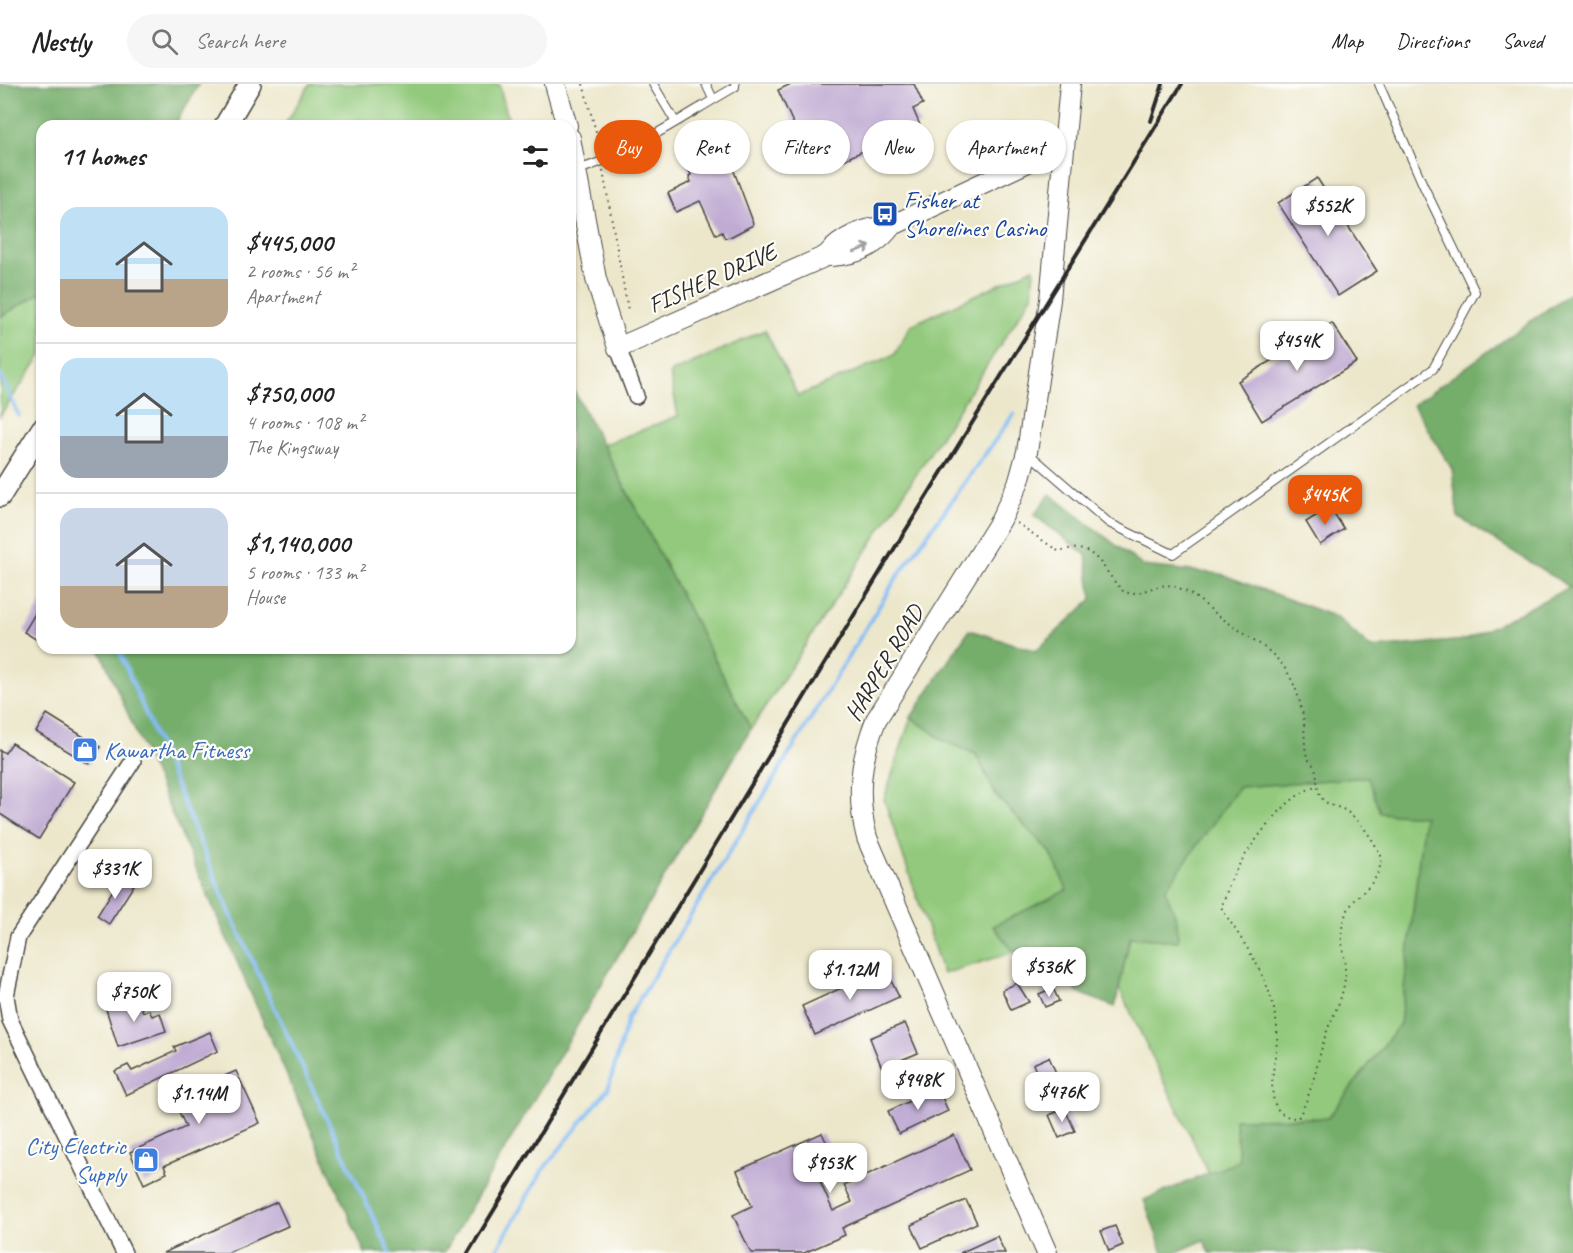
<!DOCTYPE html>
<meta charset="utf-8">
<style>
body{margin:0;font-family:Caveat,sans-serif;background:#f6f6f6;color:#222;height:100vh;display:flex;flex-direction:column;font-size:22px;white-space:nowrap}
*{box-sizing:border-box;margin:0}
p{font-size:20px;color:#767676}
.icon{flex:none;width:33px;height:33px;fill:none;stroke:currentColor;stroke-width:2;stroke-linecap:round;stroke-linejoin:round}
.map{position:relative;flex:1;overflow:hidden}
.details{position:absolute;left:36px;top:36px;width:540px;height:534px;display:flex;flex-direction:column;background:#fff;border-radius:18px;box-shadow:0 2px 4px #0004}
.details>*{flex:none}
.top-card{position:absolute;left:594px;top:36px;width:570px;height:54px;display:flex;gap:12px}
.price{position:absolute;translate:-50% -51px;padding:0 14px;border-radius:12px;background:#fff;color:#222;font-size:20px;line-height:39px;filter:drop-shadow(0 2px 3px #0008)}
.price::after{content:'';position:absolute;left:50%;top:36px;width:18px;height:14px;margin-left:-9px;background:inherit;clip-path:polygon(0 0,100% 0,50% 100%)}
.price.current{background:#ea580c;color:#fff}
ul{padding:0;list-style:none}
li{display:flex;align-items:center;gap:18px;height:150px;padding:0 24px}
li+li{border-top:2px solid #e0e0e0}
li span{display:grid;place-items:center;flex:none;width:168px;height:120px;border-radius:18px;color:#555}
li>.icon{margin-inline-start:auto}
span .icon{width:72px;height:72px;fill:#fffc;stroke-width:1}
li b{font-size:26px}
h2{display:flex;justify-content:space-between;align-items:center;height:72px;padding:0 24px;font-size:26px}
.chip{padding:0 21px;border-radius:27px;background:#fff;box-shadow:0 2px 4px #0004;font-size:21px;line-height:54px}
.chip.current{background:#ea580c;color:#fff}
header{display:flex;align-items:center;gap:36px;box-sizing:border-box;height:84px;padding:0 30px;background:#fff;border-bottom:2px solid #e0e0e0}
header strong{font-size:28px}
nav{display:flex;gap:33px;margin-inline-start:auto;font-size:21px}
.search{width:420px;height:54px;background:#f6f6f6;display:flex;align-items:center;gap:15px;box-sizing:border-box;padding:0 21px;border-radius:33px;color:#767676;font-size:22px}
.map>svg:first-child{display:block}
</style>
<header>
<strong>Nestly</strong>
<div class="search"><svg class="icon" aria-label="search" viewBox="0 0 24 24"><circle cx="10" cy="10" r="6"/><path d="M15 15l6 6"/></svg>Search here</div>
<nav><a>Map</a><a>Directions</a><a>Saved</a></nav>
</header>
<div class="map">
<svg width="1573" height="1169" viewBox="0 0 1573 1169">
<rect width="100%" height="100%" fill="#fdfcf7"/>
<filter id="ink" filterUnits="userSpaceOnUse"><feTurbulence type="fractalNoise" baseFrequency=".0167" numOctaves="2"/><feDisplacementMap in="SourceGraphic" scale="12" xChannelSelector="R" yChannelSelector="G"/><feConvolveMatrix kernelMatrix="1 2 1 2 8 2 1 2 1" color-interpolation-filters="sRGB"/></filter>
<filter id="wash" filterUnits="userSpaceOnUse"><feTurbulence type="fractalNoise" baseFrequency=".008" numOctaves="4" result="noise"/><feDisplacementMap in="SourceGraphic" scale="24" xChannelSelector="R" yChannelSelector="G"/><feGaussianBlur stdDeviation="1.35" result="paint"/><feColorMatrix in="noise" values="0 0 0 0 0 0 0 0 0 0 0 0 0 0 0 0 0 1.4 0 .05"/><feComposite in="paint" operator="in"/></filter>
<g filter="url(#wash)">
<rect width="100%" height="100%" fill="#ece7cb"/>
<!-- green -->
<g fill="#92c97b" stroke="#5e7a53" stroke-width="1.5">
<path d="M310,0H499L510,42H284Z"/>
<path d="M1034,184L1032,212L751,645L603,361L678,332L670,289L765,246L798,312L894,271L911,241Z"/>
<path d="M42,208V270L0,332V233Z"/>
<path d="M911,633L944,657L976,670L996,712L1051,769L1068,806L993,842L1014,868L943,890L884,715Z"/>
<path d="M1369,693L1424,731L1400,940L1328,1034L1235,1035L1240,1077L1209,1090L1119,904L1130,853L1178,857L1177,836L1164,806L1239,703Z"/>
</g>
<!-- forest -->
<g fill="#75ad6b" stroke="#506c4b" stroke-width="1.5">
<path d="M0,0H199L174,42H42V208L0,233Z"/>
<path d="M1573,207V1169H1210L1204,1156L1175,1169H1163L1144,1116L1239,1077L1235,1035L1328,1034L1400,940L1424,732L1380,729L1368,693L1239,703L1165,806L1177,836L1178,857L1130,853L1115,923L1077,908L1049,866L1014,868L993,842L1067,806L1051,769L996,712L976,670L944,657L911,633L969,546L1036,567L1092,515L1086,471L1034,431L1050,410L1143,482L1221,490L1336,533L1371,564L1466,556L1570,503L1458,433L1452,385L1413,321Z"/>
<path d="M570,299L751,645L444,1169H365L99,564H570Z"/>
</g>
<g fill="none" stroke-linecap="round" stroke-linejoin="round">
<!-- stream -->
<g stroke="#85bcf5" stroke-width="4">
<path d="M0,290L19,332"/>
<path d="M118,564L229,827L390,1169"/>
<path d="M495,1169L542,1087L608,1005L628,934L897,493L1014,330"/>
</g>
</g>
<g id="blocks">
<!-- building -->
<g fill="#c0abd3">
<path d="M791,0H914L923,20L913,25L920,41L839,78L827,52L804,63L778,6Z"/>
<path d="M707,41L729,74L752,135L753,141L730,153L725,154L722,148L716,151L700,117L676,128L668,109L691,98L689,92L691,91L679,61L682,59L680,53Z"/>
<path d="M1317,94L1377,187L1338,212L1278,119Z"/>
<path d="M1332,239L1357,278L1262,337L1238,297Z"/>
<path d="M1330,423L1344,445L1320,461L1306,438Z"/>
<path d="M42,518V559L24,548Z"/>
<path d="M47,630L100,663L89,680L36,648Z"/>
<path d="M12,659L74,698L39,755L0,730V666L5,669Z"/>
<path d="M121,793L134,801L109,840L97,832Z"/>
<path d="M885,884L899,913L815,951L802,922Z"/>
<path d="M1017,899L1029,918L1011,926L1002,906Z"/>
<path d="M1053,904L1059,917L1045,923L1039,910Z"/>
<path d="M138,914L143,928L149,926L152,932L160,929L166,947L118,963L106,925Z"/>
<path d="M905,939L918,969L882,984L870,954Z"/>
<path d="M210,948L218,967L126,1011L115,987L128,981L132,987L176,967L174,963Z"/>
<path d="M1049,973L1060,998L1043,1005L1033,980Z"/>
<path d="M236,987L260,1039L164,1082L167,1089L144,1100L130,1068L186,1043L173,1015Z"/>
<path d="M938,1004L948,1027L899,1050L888,1027Z"/>
<path d="M1065,1025L1075,1047L1059,1054L1049,1031Z"/>
<path d="M822,1049L830,1066L810,1075L833,1127L852,1118L844,1101L954,1051L970,1086L842,1144L845,1151L804,1169H751L733,1131L752,1122L737,1087Z"/>
<path d="M966,1116L977,1139L922,1164L911,1141Z"/>
<path d="M277,1118L288,1142L227,1169H163Z"/>
<path d="M1115,1142L1123,1161L1109,1167L1101,1147Z"/>
<path d="M997,1152L1005,1169H960Z"/>
</g>
</g>
</g>
<g filter="url(#ink)">
<use href="#blocks" fill-opacity="0" stroke="#484743" stroke-width="1.5"/>
<g fill="none" stroke-linecap="round" stroke-linejoin="round">
<!-- service casing -->
<g stroke="#484743" stroke-width="10">
<g id="service">
<path d="M653,0L675,37"/>
<path d="M706,0L713,15"/>
<path d="M577,86C627,72 689,29 735,3V0"/>
<path d="M1027,368L1109,439L1173,470L1433,285L1475,208L1424,103L1379,0"/>
</g>
</g>
<!-- minor casing -->
<g stroke="#484743" stroke-width="18">
<g id="minor">
<path d="M618,264L636,312"/>
<path d="M124,1169L10,936L6,912L18,853L133,677"/>
</g>
</g>
<!-- tertiary casing -->
<g stroke="#484743" stroke-width="22">
<g id="tertiary">
<path d="M555,0L567,42"/>
<path d="M570,54L596,195L618,264L826,172C853,172 875,164 891,142"/>
<path d="M826,172C842,153 866,143 891,142L1064,61"/>
<path d="M1047,1169L867,754C856,712 860,676 876,636L1001,436L1019,397L1027,368L1050,216L1070,0"/>
</g>
</g>
<!-- secondary casing -->
<g stroke="#484743" stroke-width="24">
<g id="secondary">
<path d="M225,42L250,0"/>
<path d="M0,412L42,345"/>
</g>
</g>
<!-- path -->
<g stroke="#484743" stroke-width="2" stroke-dasharray="1.5 4.5" stroke-linecap="butt">
<path d="M583,0L601,66"/>
<path d="M603,87L628,226"/>
<path d="M1017,439L1058,467C1098,456 1100,485 1124,508C1141,513 1156,498 1173,502C1194,508 1208,525 1226,537C1267,566 1290,573 1302,627C1306,642 1303,659 1307,673C1309,677 1313,680 1315,684C1318,692 1316,703 1320,711C1326,723 1337,721 1346,727C1362,738 1374,757 1382,774C1376,808 1357,805 1346,830C1335,854 1349,876 1344,901C1341,917 1334,930 1328,944C1317,975 1314,1006 1298,1034C1286,1034 1277,1029 1274,1017C1268,994 1279,967 1277,943C1271,892 1246,864 1221,823C1226,812 1229,798 1235,788C1248,764 1291,703 1319,703"/>
</g>
<!-- service -->
<use href="#service" stroke="#fff" stroke-width="8"/>
<!-- minor -->
<use href="#minor" stroke="#fff" stroke-width="15"/>
<!-- tertiary -->
<use href="#tertiary" stroke="#fff" stroke-width="20"/>
<!-- secondary -->
<use href="#secondary" stroke="#fff" stroke-width="21"/>
<!-- rail -->
<g stroke="#2b2b2b" stroke-width="4">
<path d="M1151,37L1163,0"/>
<path d="M468,1169L891,470L1182,0"/>
</g>
</g>
<!-- one-way arrows -->
<defs><path id="oneway-shaft" d="M-6 0H5M1.5-3L5.5 0L1.5 3" fill="none" stroke-width="1.6" stroke-linecap="round" stroke-linejoin="round" transform="scale(1.5)"/></defs>
<use stroke="#a0a0a0" href="#oneway-shaft" transform="translate(862 165) rotate(-22)"/>
</g>
<!-- icons -->
<defs>
<g id="bus-square" transform="scale(1.35)"><rect x="-9" y="-9" width="18" height="18" rx="4" fill="#1a4fb4" stroke="#fdfcf7"/><path d="M-5-6H5V4H4V6H2V4H-2V6H-4V4H-5ZM-3.5-4V0h7V-4ZM-3.5 1.2v1.5H-2V1.2ZM2 1.2v1.5H3.5V1.2Z" fill="#fff"/></g>
<g id="shop-square" transform="scale(1.35)"><rect x="-9" y="-9" width="18" height="18" rx="4" fill="#3f7fe0" stroke="#fdfcf7"/><path d="M-5-2.5h2.3a2.7 3.5 0 0 1 5.4 0H5L5.5 6h-11ZM-1.5-2.5h3a1.5 2.3 0 0 0-3 0Z" fill="#fff"/></g>
</defs>
<g fill-rule="evenodd">
<use href="#bus-square" x="885" y="130"/>
<use href="#shop-square" x="85" y="666"/>
<use href="#shop-square" x="146" y="1076"/>
</g>
<g text-anchor="middle" stroke-width="4.5" stroke-linejoin="round" paint-order="stroke">
<!-- transit labels -->
<g font-size="24" fill="#164399" stroke="#fdfcf7" text-anchor="start">
<text x="904" y="124">Fisher at<tspan x="904" dy="28">Shorelines Casino</tspan></text>
</g>
<!-- street labels -->
<g font-size="24" fill="#2b2b2b" stroke="#fdfcf7">
<text transform="translate(712 194) rotate(-24)" y="8">FISHER DRIVE</text>
<text transform="translate(884 579) rotate(-59)" y="8">HARPER ROAD</text>
</g>
<!-- shop labels -->
<g font-size="24" fill="#366cbe" stroke="#fdfcf7" text-anchor="start">
<text x="104" y="674">Kawartha Fitness</text>
<text x="126" y="1070" text-anchor="end">City Electric<tspan x="126" dy="28">Supply</tspan></text>
</g>
</g>
</svg>
<b class="price" style="left:1328px;top:153px">$552K</b>
<b class="price" style="left:1297px;top:288px">$454K</b>
<b class="price current" style="left:1325px;top:442px">$445K</b>
<b class="price" style="left:115px;top:816px">$331K</b>
<b class="price" style="left:1049px;top:914px">$536K</b>
<b class="price" style="left:850px;top:917px">$1.12M</b>
<b class="price" style="left:134px;top:939px">$750K</b>
<b class="price" style="left:918px;top:1027px">$948K</b>
<b class="price" style="left:1062px;top:1039px">$476K</b>
<b class="price" style="left:199px;top:1041px">$1.14M</b>
<b class="price" style="left:830px;top:1110px">$953K</b>
<div class="top-card">
<a class="chip current">Buy</a>
<a class="chip">Rent</a>
<a class="chip">Filters</a>
<a class="chip">New</a>
<a class="chip">Apartment</a>
</div>
<section class="details">
<h2>11 homes<svg class="icon" aria-label="filters" viewBox="0 0 24 24"><path d="M4 7h16M4 17h16"/><circle cx="9" cy="7" r="2"/><circle cx="15" cy="17" r="2"/></svg></h2>
<ul>
<li><span style="background:linear-gradient(#bfe0f5 60%,#b9a48a 0)"><svg class="icon" aria-label="home" viewBox="0 0 24 24"><path d="M3 11l9-7 9 7M6 9v11h12V9"/></svg></span><div><b>$445,000</b><p>2 rooms · 56 m²</p><p>Apartment</p></div></li>
<li><span style="background:linear-gradient(#bfe0f5 65%,#9aa5b1 0)"><svg class="icon" aria-label="home" viewBox="0 0 24 24"><path d="M3 11l9-7 9 7M6 9v11h12V9"/></svg></span><div><b>$750,000</b><p>4 rooms · 108 m²</p><p>The Kingsway</p></div></li>
<li><span style="background:linear-gradient(#c9d6e8 65%,#b9a48a 0)"><svg class="icon" aria-label="home" viewBox="0 0 24 24"><path d="M3 11l9-7 9 7M6 9v11h12V9"/></svg></span><div><b>$1,140,000</b><p>5 rooms · 133 m²</p><p>House</p></div></li>
</ul>
</section>
</div>
